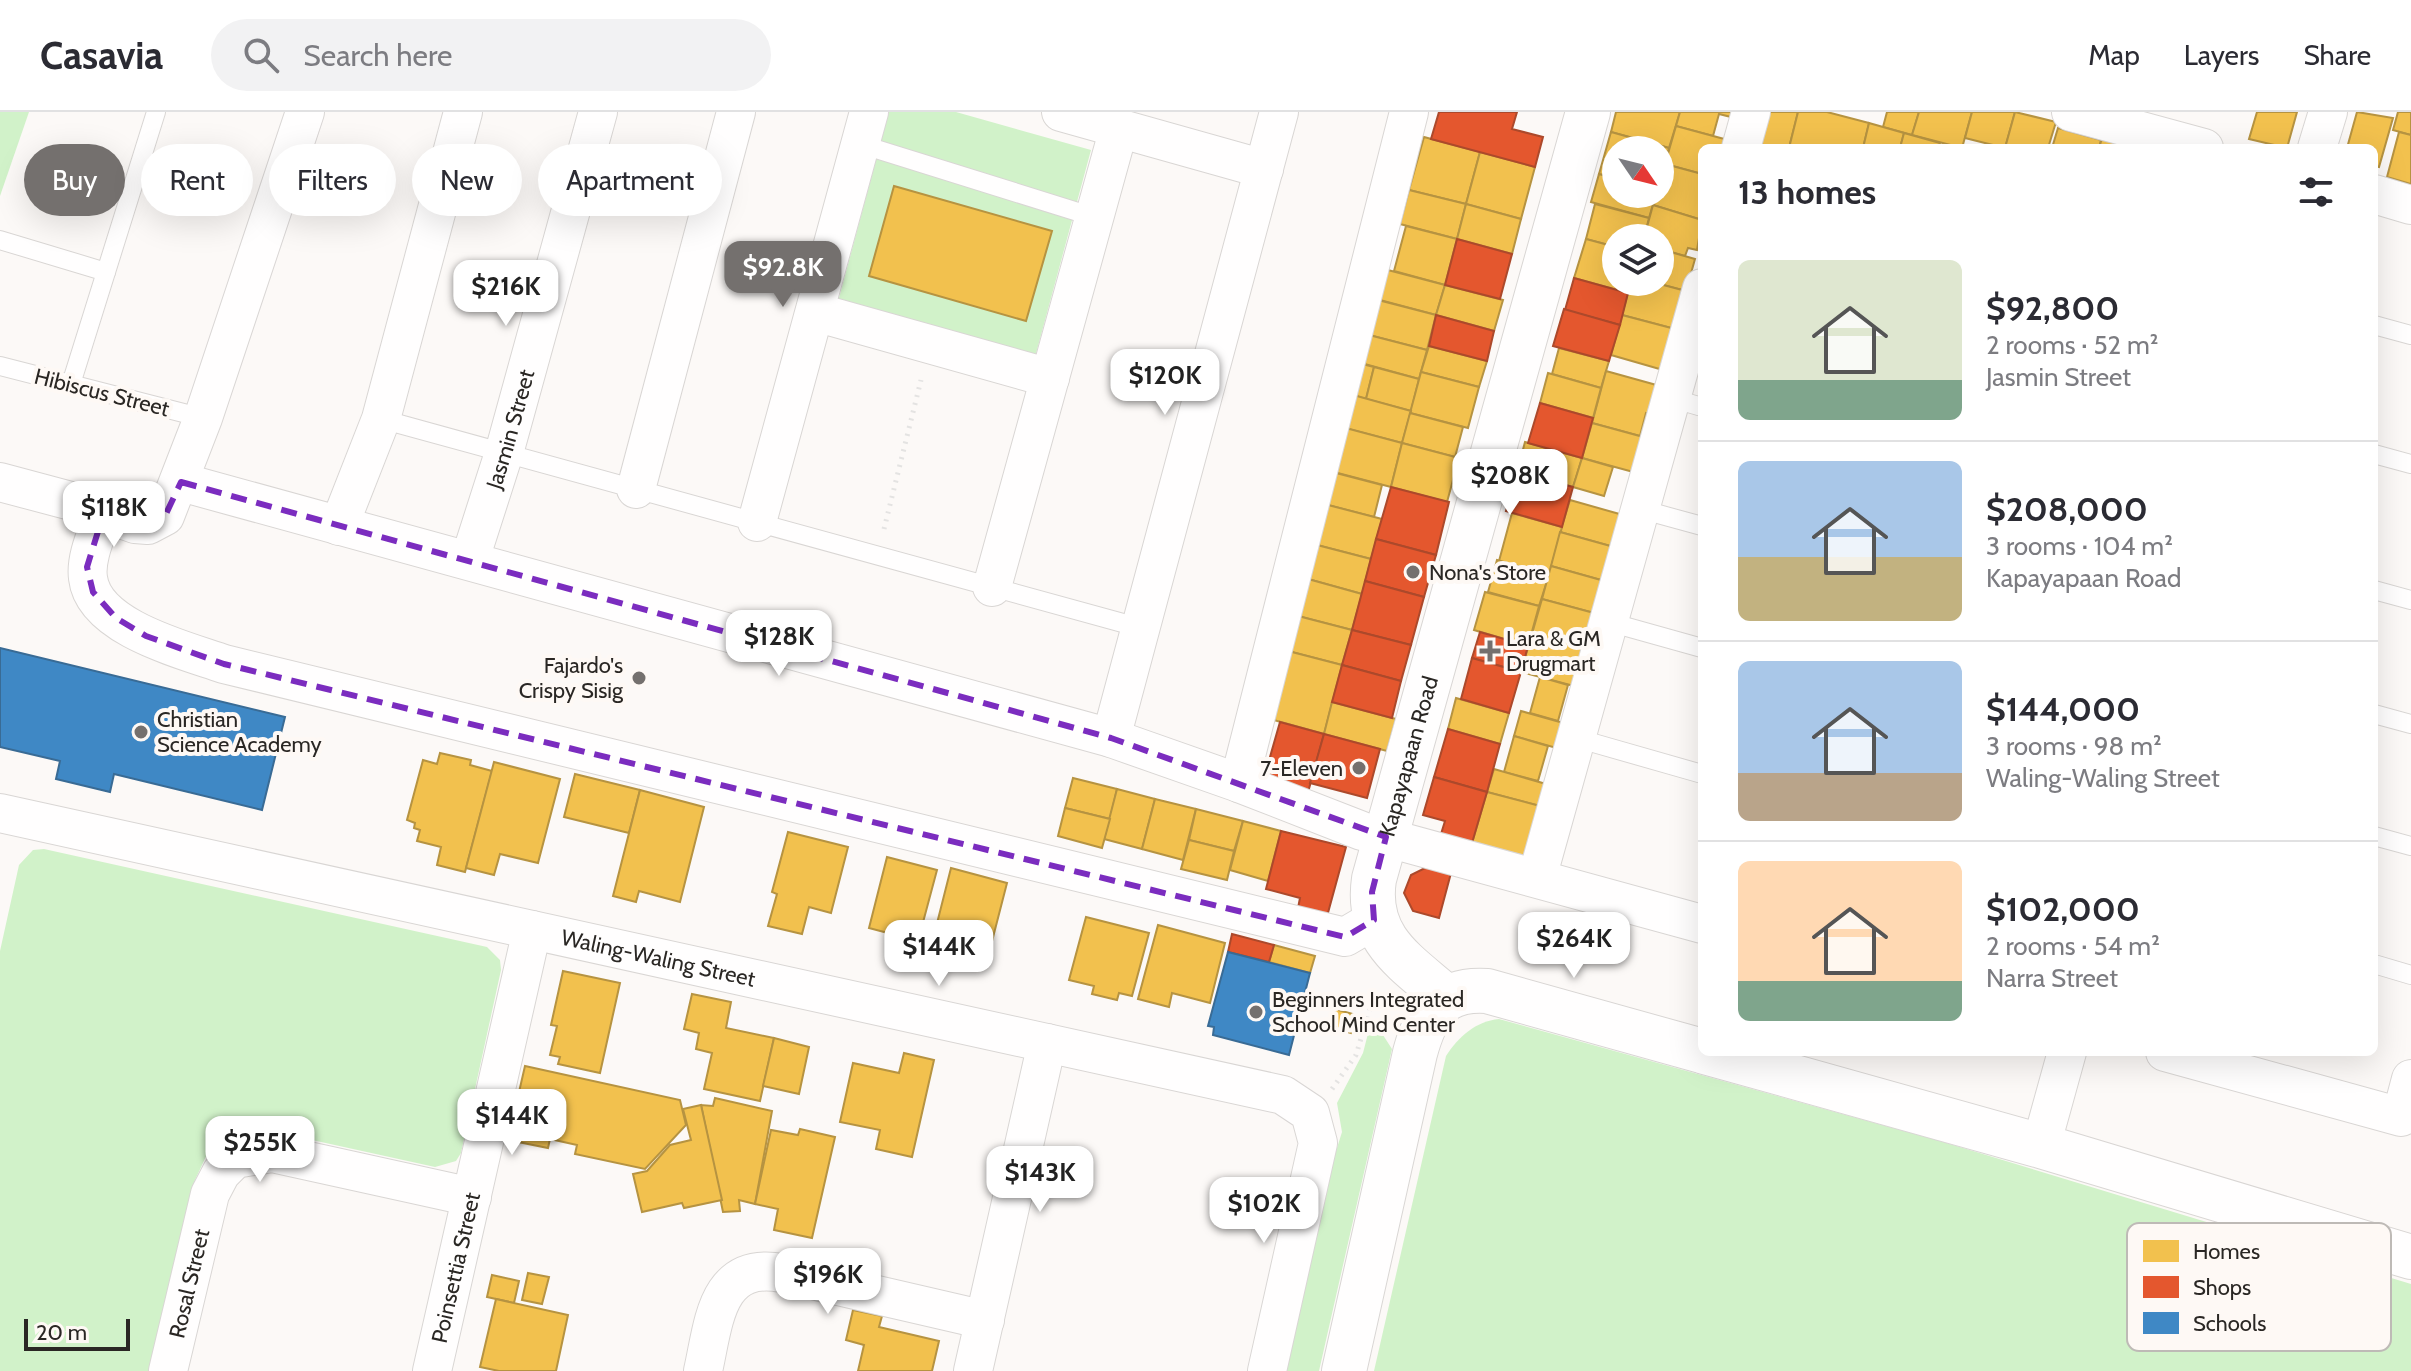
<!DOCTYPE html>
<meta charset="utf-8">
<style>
body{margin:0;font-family:Cabin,sans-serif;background:#f2f2f3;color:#2b2b33;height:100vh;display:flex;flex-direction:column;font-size:30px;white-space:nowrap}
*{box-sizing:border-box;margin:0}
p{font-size:26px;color:#7c7c81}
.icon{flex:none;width:44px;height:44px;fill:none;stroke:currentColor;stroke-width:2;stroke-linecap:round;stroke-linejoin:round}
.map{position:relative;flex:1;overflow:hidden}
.panel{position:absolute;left:1698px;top:32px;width:680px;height:912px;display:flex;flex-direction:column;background:#fff;border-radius:12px;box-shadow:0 8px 32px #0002}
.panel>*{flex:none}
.guide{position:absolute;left:24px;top:32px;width:760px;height:72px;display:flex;gap:16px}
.needle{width:52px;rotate:125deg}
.controls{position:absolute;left:1602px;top:24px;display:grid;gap:16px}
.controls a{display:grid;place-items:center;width:72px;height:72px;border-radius:50%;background:#fff;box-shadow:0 8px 32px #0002;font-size:40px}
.scale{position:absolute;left:24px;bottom:20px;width:106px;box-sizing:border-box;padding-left:8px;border:4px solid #2a2724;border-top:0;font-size:22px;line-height:28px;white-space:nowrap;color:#2a2724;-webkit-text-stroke:6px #fef9f5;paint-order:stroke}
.price{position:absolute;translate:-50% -68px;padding:0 18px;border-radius:16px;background:#fff;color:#222;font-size:26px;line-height:52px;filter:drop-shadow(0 2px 4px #0008)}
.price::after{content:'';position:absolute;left:50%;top:48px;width:24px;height:18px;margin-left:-12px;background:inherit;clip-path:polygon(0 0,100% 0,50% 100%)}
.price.active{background:#74706e;color:#fff}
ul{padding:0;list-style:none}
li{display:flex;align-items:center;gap:24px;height:200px;padding:0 40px}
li+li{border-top:2px solid #e1e1e2}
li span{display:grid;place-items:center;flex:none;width:224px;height:160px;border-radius:12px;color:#555}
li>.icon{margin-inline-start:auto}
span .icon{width:96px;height:96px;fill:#fffc;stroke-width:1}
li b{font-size:34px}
h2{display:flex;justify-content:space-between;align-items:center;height:96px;padding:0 40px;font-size:34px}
.tag{padding:0 28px;border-radius:36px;background:#fff;box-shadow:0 8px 32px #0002;font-size:28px;line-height:72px}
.tag.active{background:#74706e;color:#fff}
header{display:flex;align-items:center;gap:48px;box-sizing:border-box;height:112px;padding:0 40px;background:#fff;border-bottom:2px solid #e1e1e2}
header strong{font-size:38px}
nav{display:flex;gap:44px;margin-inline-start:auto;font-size:28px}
.search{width:560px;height:72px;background:#f2f2f3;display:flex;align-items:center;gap:20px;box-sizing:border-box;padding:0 28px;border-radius:44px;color:#7c7c81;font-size:30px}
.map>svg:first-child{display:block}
</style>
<header>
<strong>Casavia</strong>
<div class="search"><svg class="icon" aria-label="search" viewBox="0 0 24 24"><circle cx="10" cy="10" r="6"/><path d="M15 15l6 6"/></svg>Search here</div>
<nav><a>Map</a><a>Layers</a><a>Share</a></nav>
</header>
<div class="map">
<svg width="2411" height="1259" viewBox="0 0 2411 1259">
<rect width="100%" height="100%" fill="#fcf9f7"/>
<!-- green -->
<g fill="#d1f2c9">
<path d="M0,0H29L0,84Z"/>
<path d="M889,0H956L1091,38L1034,249L837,193Z"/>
<path d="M44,737L487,835L500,848L501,858L461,1041L456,1049L435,1055L262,1017L233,1020L221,1027L209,1038L195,1068L150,1259H0V839L19,753L33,738Z"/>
<path d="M1372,906L1392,937L1319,1259H1285L1331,1055L1342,1020L1337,991L1363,941Z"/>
<path d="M1499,907L1940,1029L2411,1172V1259H1374L1446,944C1458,925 1476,909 1499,907Z"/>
</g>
<!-- homes -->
<g fill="#f2c14e" stroke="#b69341" stroke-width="2">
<path d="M1616,0H1680L1669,36L1611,20Z"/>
<path d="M1680,0H1733L1731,5L1719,2L1713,24L1676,14Z"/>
<path d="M1758,0H1798L1789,36H1757Z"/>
<path d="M1798,0H1827L1869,11L1863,36H1789Z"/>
<path d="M1887,0H1919L1912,23L1883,15Z"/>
<path d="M1919,0H1972L1962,36L1912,23Z"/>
<path d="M1972,0H2015L2005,36L1965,26Z"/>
<path d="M2015,0L2056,10L2048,36H2005Z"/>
<path d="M2257,0H2297L2287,36L2249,27Z"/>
<path d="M2357,0L2393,6L2379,55L2374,54V36H2347Z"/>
<path d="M2398,0H2411V23L2393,18Z"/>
<path d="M1869,11L1904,21L1900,36H1863Z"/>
<path d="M1676,14L1728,28L1726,36H1702V62L1665,52Z"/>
<path d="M2058,16L2101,28L2099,36H2052Z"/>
<path d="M1611,20L1669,36L1660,68V38H1616V67L1599,62Z"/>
<path d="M2399,20L2411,23V72L2387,65Z"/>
<path d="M1904,21L1940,31L1938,36H1900Z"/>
<path d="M2103,23L2138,36H2099Z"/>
<path d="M1424,25L1480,40L1466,92L1409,78Z"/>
<path d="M1480,40L1535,55L1521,107L1466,92Z"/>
<path d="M1665,52L1702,62V108L1653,93L1656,82H1660Z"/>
<path d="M1599,62L1616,67V82H1656L1649,106L1591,90Z"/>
<path d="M894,74L1052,119L1026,209L869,164Z"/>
<path d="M1409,78L1466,92L1457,127L1400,112Z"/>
<path d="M1466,92L1521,107L1512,142L1457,127Z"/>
<path d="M1595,92L1649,106L1644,126H1616V135L1586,127Z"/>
<path d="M1653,93L1702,108L1697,138L1688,136L1685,144L1660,137V126H1644Z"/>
<path d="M1406,114L1457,127L1445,173L1394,159Z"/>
<path d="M1586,127L1616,135V170H1631L1628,181L1574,166Z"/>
<path d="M1660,137L1695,147L1686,179L1652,170H1660Z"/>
<path d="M1384,157L1445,173L1436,203L1376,187Z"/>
<path d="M1631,170H1652L1686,179L1675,217L1622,203Z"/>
<path d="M1445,173L1503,188L1494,219L1436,203Z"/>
<path d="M1378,188L1436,203L1427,238L1369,223Z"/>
<path d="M1622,203L1675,217L1663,258L1611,243Z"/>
<path d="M1369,223L1427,238L1419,267L1361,251Z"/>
<path d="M1429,234L1487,249L1479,275L1421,260Z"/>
<path d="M1559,236L1609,249L1601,276L1552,262Z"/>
<path d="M1354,250L1374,255L1366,287L1346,281Z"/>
<path d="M1374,255L1419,267L1411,299L1366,287Z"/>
<path d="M1606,259L1660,274L1651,302L1646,301L1640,324L1592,311Z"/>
<path d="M1421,260L1479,275L1468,316L1410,301Z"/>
<path d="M1548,261L1601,276L1593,306L1540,291Z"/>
<path d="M1346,281L1411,299L1402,331L1337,314Z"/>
<path d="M1410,301L1463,315L1455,345L1402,331Z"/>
<path d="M1592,311L1647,326L1637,361L1582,346Z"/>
<path d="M1342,315L1402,331L1391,375L1330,359Z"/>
<path d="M1525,330L1582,346L1573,375L1517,360Z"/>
<path d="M1402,331L1459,346L1447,390L1391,375Z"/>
<path d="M1582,346L1613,355L1604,384L1573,375Z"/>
<path d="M1336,361L1382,373L1374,405L1328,393Z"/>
<path d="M1570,388L1623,403L1614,435L1560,420Z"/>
<path d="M1328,393L1382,407L1371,447L1317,433Z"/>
<path d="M1512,401L1562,415L1549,463L1499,449Z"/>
<path d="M1560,420L1614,435L1608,470L1551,454Z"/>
<path d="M1317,433L1371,447L1362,482L1308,467Z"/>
<path d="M1497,448L1549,463L1539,494L1488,480Z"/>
<path d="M1551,454L1608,470L1594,501L1542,487Z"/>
<path d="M1308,467L1362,482L1352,518L1298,504Z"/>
<path d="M1485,480L1539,494L1528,534L1474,518Z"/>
<path d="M1542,487L1594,501L1574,574L1521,560Z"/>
<path d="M1298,504L1352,518L1342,553L1288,539Z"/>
<path d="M1288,539L1342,553L1324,622L1270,607Z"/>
<path d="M1540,565L1568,573L1558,609L1530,601Z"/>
<path d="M1456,586L1509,601L1500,632L1448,617Z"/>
<path d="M1332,590L1396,607L1387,639L1324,622Z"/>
<path d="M1521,599L1567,612L1560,637L1514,624Z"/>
<path d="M1514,624L1548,634L1538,669L1504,660Z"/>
<path d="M440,641L471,648L470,653L492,659L465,760L437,753L441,735L417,729L420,718L414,716L415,711L407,708L423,648L437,652Z"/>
<path d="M494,650L560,667L538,751L500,742L494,763L466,756Z"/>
<path d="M1494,657L1546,672L1540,694L1487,680Z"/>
<path d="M575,662L640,678L629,721L564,705Z"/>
<path d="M1073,666L1117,677L1110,707L1065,696Z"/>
<path d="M1117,677L1155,687L1142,737L1104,727Z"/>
<path d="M640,678L704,695L680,790L639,779L636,790L613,784Z"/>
<path d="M1487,680L1540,694L1525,746L1472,731Z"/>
<path d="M1155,687L1196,697L1183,748L1142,737Z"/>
<path d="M1065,696L1110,707L1102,736L1058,724Z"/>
<path d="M1196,697L1243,709L1234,739L1189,728Z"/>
<path d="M1243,709L1281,719L1268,769L1230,758Z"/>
<path d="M788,720L848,735L831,801L809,795L802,822L768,814L777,782L772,780Z"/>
<path d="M1189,728L1234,739L1227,768L1181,757Z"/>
<path d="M887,745L937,758L918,829L869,816Z"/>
<path d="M951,756L1007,771L990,837L965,831L960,847L930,839Z"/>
<path d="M1086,805L1149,821L1132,884L1119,881L1117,888L1092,882L1094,874L1069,868Z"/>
<path d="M1158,813L1225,831L1210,891L1172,881L1169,895L1138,887Z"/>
<path d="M1274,833L1315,844L1310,861L1269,850Z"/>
<path d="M563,859L620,871L600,961L558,952L560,945L550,943L557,914L551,913Z"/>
<path d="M692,882L731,890L726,916L774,926L760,989L704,977L712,941L696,937L699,921L684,917Z"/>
<path d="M1335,897L1356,903L1351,921L1330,915Z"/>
<path d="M774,926L809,935L799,982L763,974Z"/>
<path d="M904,941L934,948L912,1045L876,1037L880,1018L840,1010L853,951L899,961Z"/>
<path d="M525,954L680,988L686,1013L645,1057L575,1042L577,1033L550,1027L548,1036L508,1028Z"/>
<path d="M715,986L772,999L755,1092L739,1088L740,1099L723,1100L701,993L713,994Z"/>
<path d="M701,993L722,1088L684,1096L682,1091L642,1100L633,1062L647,1059L670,1033L691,1028L683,997Z"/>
<path d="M800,1017L835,1025L812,1126L774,1118L778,1097L755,1092L771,1018L798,1023Z"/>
<path d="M528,1161L549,1165L542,1192L522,1188Z"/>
<path d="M492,1163L519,1169L514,1191L487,1185Z"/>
<path d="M496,1187L568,1203L556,1259H499L480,1255Z"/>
<path d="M853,1198L882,1204L879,1215L939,1229L932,1259H858L864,1233L846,1228Z"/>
</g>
<!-- shops -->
<g fill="#e4572e" stroke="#ac492b" stroke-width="2">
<path d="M1439,0H1517L1512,17L1543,25L1535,55L1431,27Z"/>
<path d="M1457,127L1512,142L1500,187L1445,173Z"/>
<path d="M1574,166L1628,181L1620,213L1565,198Z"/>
<path d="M1564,197L1620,213L1609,249L1553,234Z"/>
<path d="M1436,203L1494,219L1487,249L1429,234Z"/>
<path d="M1540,291L1593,306L1582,346L1528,331Z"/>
<path d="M1517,360L1573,375L1562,415L1506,399Z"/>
<path d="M1391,375L1449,390L1436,443L1376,427Z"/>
<path d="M1376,427L1436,443L1424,485L1365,469Z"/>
<path d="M1365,469L1424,485L1411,533L1352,518Z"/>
<path d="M1352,518L1411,533L1401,569L1342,553Z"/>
<path d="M1480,520L1528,534L1521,560L1472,546Z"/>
<path d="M1472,546L1521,560L1509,601L1461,587Z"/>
<path d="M1342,553L1401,569L1392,606L1332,590Z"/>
<path d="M1280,610L1324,622L1307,684L1262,673Z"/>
<path d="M1448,617L1500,632L1487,680L1434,665Z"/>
<path d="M1324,622L1380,637L1367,686L1310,671Z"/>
<path d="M1434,665L1487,680L1472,731L1441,722L1445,709L1423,703Z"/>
<path d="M1281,719L1346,735L1326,808L1297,801L1300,786L1266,777Z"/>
<path d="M1427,755L1451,761L1439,806L1413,799L1404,781L1411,763Z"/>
<path d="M1232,822L1274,833L1269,850L1228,840Z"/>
</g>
<!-- schools -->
<g fill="#3f88c5" stroke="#396b95" stroke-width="2">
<path d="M0,536L285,605L262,698L114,662L110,680L56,667L60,649L0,635Z"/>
<path d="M1228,840L1310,861L1289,943L1213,923L1214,915L1208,914Z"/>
</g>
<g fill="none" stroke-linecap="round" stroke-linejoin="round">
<!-- lane casing -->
<g stroke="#d9d6d4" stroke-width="20">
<g id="lane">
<path d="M860,32L1094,105"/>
<path d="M0,128L106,160"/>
<path d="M2374,213L2411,223"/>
<path d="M0,254L203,306"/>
<path d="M71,272L156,0"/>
<path d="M1671,286L1702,295"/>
<path d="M381,307L1141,516"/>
<path d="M2374,342L2411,352"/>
<path d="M1640,397L1702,414"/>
<path d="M2374,478L2411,488"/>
<path d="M1609,510L1702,536"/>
<path d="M2374,602L2411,612"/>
<path d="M1576,626L1702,662"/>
<path d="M2374,724L2411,734"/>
<path d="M2374,852L2411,863"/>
</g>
</g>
<!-- street casing -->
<g stroke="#d9d6d4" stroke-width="40">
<g id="street">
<path d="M1061,0L1264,57"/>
<path d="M2071,0L2204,36"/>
<path d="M1741,36L1751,0"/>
<path d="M2317,36L2328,0"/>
<path d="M2374,82L2411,93"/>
<path d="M815,200L1050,266"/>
<path d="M0,370L71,389L135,412L148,413L165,404L203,306L305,0"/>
<path d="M181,370L1111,626L1239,671L1362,719L1702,812"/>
<path d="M636,377L736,0"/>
<path d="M104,400C98,419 85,445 88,466C94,516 184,538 224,552L1345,825L1374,808"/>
<path d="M757,410L869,0"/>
<path d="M339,414L381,307L463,0"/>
<path id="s1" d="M470,447L504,341L598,0"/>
<path d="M992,475L1119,16"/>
<path d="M1111,626L1279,0"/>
<path d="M1239,671L1409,0"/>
<path id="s2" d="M0,701L1283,983L1310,1001L1318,1031L1267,1259"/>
<path d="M1537,766L1702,176"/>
<path d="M2165,940L2401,1005L2411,967"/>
<path d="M2041,1034L2067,940"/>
<path id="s3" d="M168,1259L210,1082L221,1061L235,1047L272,1041L472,1085"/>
<path id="s4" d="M432,1259L532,818"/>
<path d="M703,1259C714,1210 716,1149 782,1161L985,1208"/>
<path d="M973,1259L1047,931"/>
</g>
</g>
<!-- secondary casing -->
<g stroke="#d9d6d4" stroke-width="46">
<g id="secondary">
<path id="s5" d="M1446,885C1406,850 1365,827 1374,767L1588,0"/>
<path d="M1705,940L2041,1034L2411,1145"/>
<path d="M1344,1259L1415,941C1426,900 1441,876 1487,879L1702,939"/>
</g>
</g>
<!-- path -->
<g stroke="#e4e3e2" stroke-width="5" stroke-dasharray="2 6" stroke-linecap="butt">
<path d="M884,417L921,268"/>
<path d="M1332,977L1356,943L1376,877"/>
</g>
<!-- lane -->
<use href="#lane" stroke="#fffefe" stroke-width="18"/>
<!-- street -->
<use href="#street" stroke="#fffefe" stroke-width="38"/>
<!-- secondary -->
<use href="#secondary" stroke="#fffefe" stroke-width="44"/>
</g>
<!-- marked area -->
<path fill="none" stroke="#7b2cbf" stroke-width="6" stroke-dasharray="16 10" stroke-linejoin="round" d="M181,370L1111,626L1386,725L1372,780L1374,808L1345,825L224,552L146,524L116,506L93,480L87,455L104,400L148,413L165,404Z"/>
<!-- markers -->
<g fill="#74706e" stroke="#fef9f5" stroke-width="3">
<circle cx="1413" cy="460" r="8"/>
<path d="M1486 527h8v8h8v8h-8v8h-8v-8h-8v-8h8z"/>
<circle cx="639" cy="566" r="8"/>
<circle cx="141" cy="620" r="8"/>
<circle cx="1359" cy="656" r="8"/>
<circle cx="1256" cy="900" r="8"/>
</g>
<g text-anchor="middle" stroke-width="8" stroke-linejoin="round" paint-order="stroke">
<!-- street labels -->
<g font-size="22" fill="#2a2724" stroke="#fef9f5">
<text transform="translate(102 280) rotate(14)" y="8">Hibiscus Street</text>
<text dy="8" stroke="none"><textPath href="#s1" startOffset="136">Jasmin Street</textPath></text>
<text dy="8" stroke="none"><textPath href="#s5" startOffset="274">Kapayapaan Road</textPath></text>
<text dy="8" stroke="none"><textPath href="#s2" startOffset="674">Waling-Waling Street</textPath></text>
<text dy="8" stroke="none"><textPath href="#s4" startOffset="106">Poinsettia Street</textPath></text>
<text dy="8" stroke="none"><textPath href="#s3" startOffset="90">Rosal Street</textPath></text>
</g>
<!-- poi labels -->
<g font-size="22" fill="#2a2724" stroke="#fef9f5" text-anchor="start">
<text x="1429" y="468">Nona's Store</text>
<text x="1506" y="534">Lara &amp; GM<tspan x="1506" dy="25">Drugmart</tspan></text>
<text x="623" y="561" text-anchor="end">Fajardo's<tspan x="623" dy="25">Crispy Sisig</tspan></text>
<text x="157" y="615">Christian<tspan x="157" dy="25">Science Academy</tspan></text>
<text x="1343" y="664" text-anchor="end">7-Eleven</text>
<text x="1272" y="895">Beginners Integrated<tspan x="1272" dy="25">School Mind Center</tspan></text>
</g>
</g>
<!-- legend -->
<rect x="2127" y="1111" width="264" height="128" rx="12" fill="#fef9f5" stroke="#bebab6" stroke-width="2"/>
<rect x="2143" y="1128" width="36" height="22" fill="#f2c14e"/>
<rect x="2143" y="1164" width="36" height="22" fill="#e4572e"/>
<rect x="2143" y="1200" width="36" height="22" fill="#3f88c5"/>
<g font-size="22" fill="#2a2724">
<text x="2193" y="1147">Homes</text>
<text x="2193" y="1183">Shops</text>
<text x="2193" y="1219">Schools</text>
</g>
</svg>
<div class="controls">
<a><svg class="needle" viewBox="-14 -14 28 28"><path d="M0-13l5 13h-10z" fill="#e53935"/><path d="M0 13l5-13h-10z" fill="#7c7c81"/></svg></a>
<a><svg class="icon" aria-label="layers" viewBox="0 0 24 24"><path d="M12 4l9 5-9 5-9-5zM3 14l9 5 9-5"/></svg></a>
</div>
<div class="scale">20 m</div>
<b class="price active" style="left:783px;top:197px">$92.8K</b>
<b class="price" style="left:506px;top:216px">$216K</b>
<b class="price" style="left:1165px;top:305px">$120K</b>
<b class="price" style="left:1510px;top:405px">$208K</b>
<b class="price" style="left:114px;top:437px">$118K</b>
<b class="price" style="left:779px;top:566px">$128K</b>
<b class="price" style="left:1574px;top:868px">$264K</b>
<b class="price" style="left:939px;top:876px">$144K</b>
<b class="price" style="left:512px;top:1045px">$144K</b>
<b class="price" style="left:260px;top:1072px">$255K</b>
<b class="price" style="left:1040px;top:1102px">$143K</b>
<b class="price" style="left:1264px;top:1133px">$102K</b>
<b class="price" style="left:828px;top:1204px">$196K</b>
<div class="guide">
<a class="tag active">Buy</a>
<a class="tag">Rent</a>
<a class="tag">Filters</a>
<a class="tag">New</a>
<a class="tag">Apartment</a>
</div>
<section class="panel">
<h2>13 homes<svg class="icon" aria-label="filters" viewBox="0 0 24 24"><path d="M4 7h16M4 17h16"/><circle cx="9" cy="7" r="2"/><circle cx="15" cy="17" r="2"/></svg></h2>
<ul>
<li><span style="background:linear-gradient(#dfe7d0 75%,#7fa58c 0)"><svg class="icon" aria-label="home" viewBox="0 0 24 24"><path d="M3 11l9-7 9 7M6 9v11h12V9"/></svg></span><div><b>$92,800</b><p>2 rooms · 52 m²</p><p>Jasmin Street</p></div></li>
<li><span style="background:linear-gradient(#a9c7e8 60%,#c2b280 0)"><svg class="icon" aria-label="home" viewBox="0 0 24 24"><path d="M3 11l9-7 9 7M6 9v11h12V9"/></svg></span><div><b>$208,000</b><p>3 rooms · 104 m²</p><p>Kapayapaan Road</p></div></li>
<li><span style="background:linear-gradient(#a9c7e8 70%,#b9a48a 0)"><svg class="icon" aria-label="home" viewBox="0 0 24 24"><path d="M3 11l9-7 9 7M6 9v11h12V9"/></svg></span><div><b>$144,000</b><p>3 rooms · 98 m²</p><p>Waling-Waling Street</p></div></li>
<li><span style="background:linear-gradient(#ffd9b3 75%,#7fa58c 0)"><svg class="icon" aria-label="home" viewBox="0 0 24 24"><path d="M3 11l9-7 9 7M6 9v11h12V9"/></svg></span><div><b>$102,000</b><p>2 rooms · 54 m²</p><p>Narra Street</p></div></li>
</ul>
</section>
</div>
